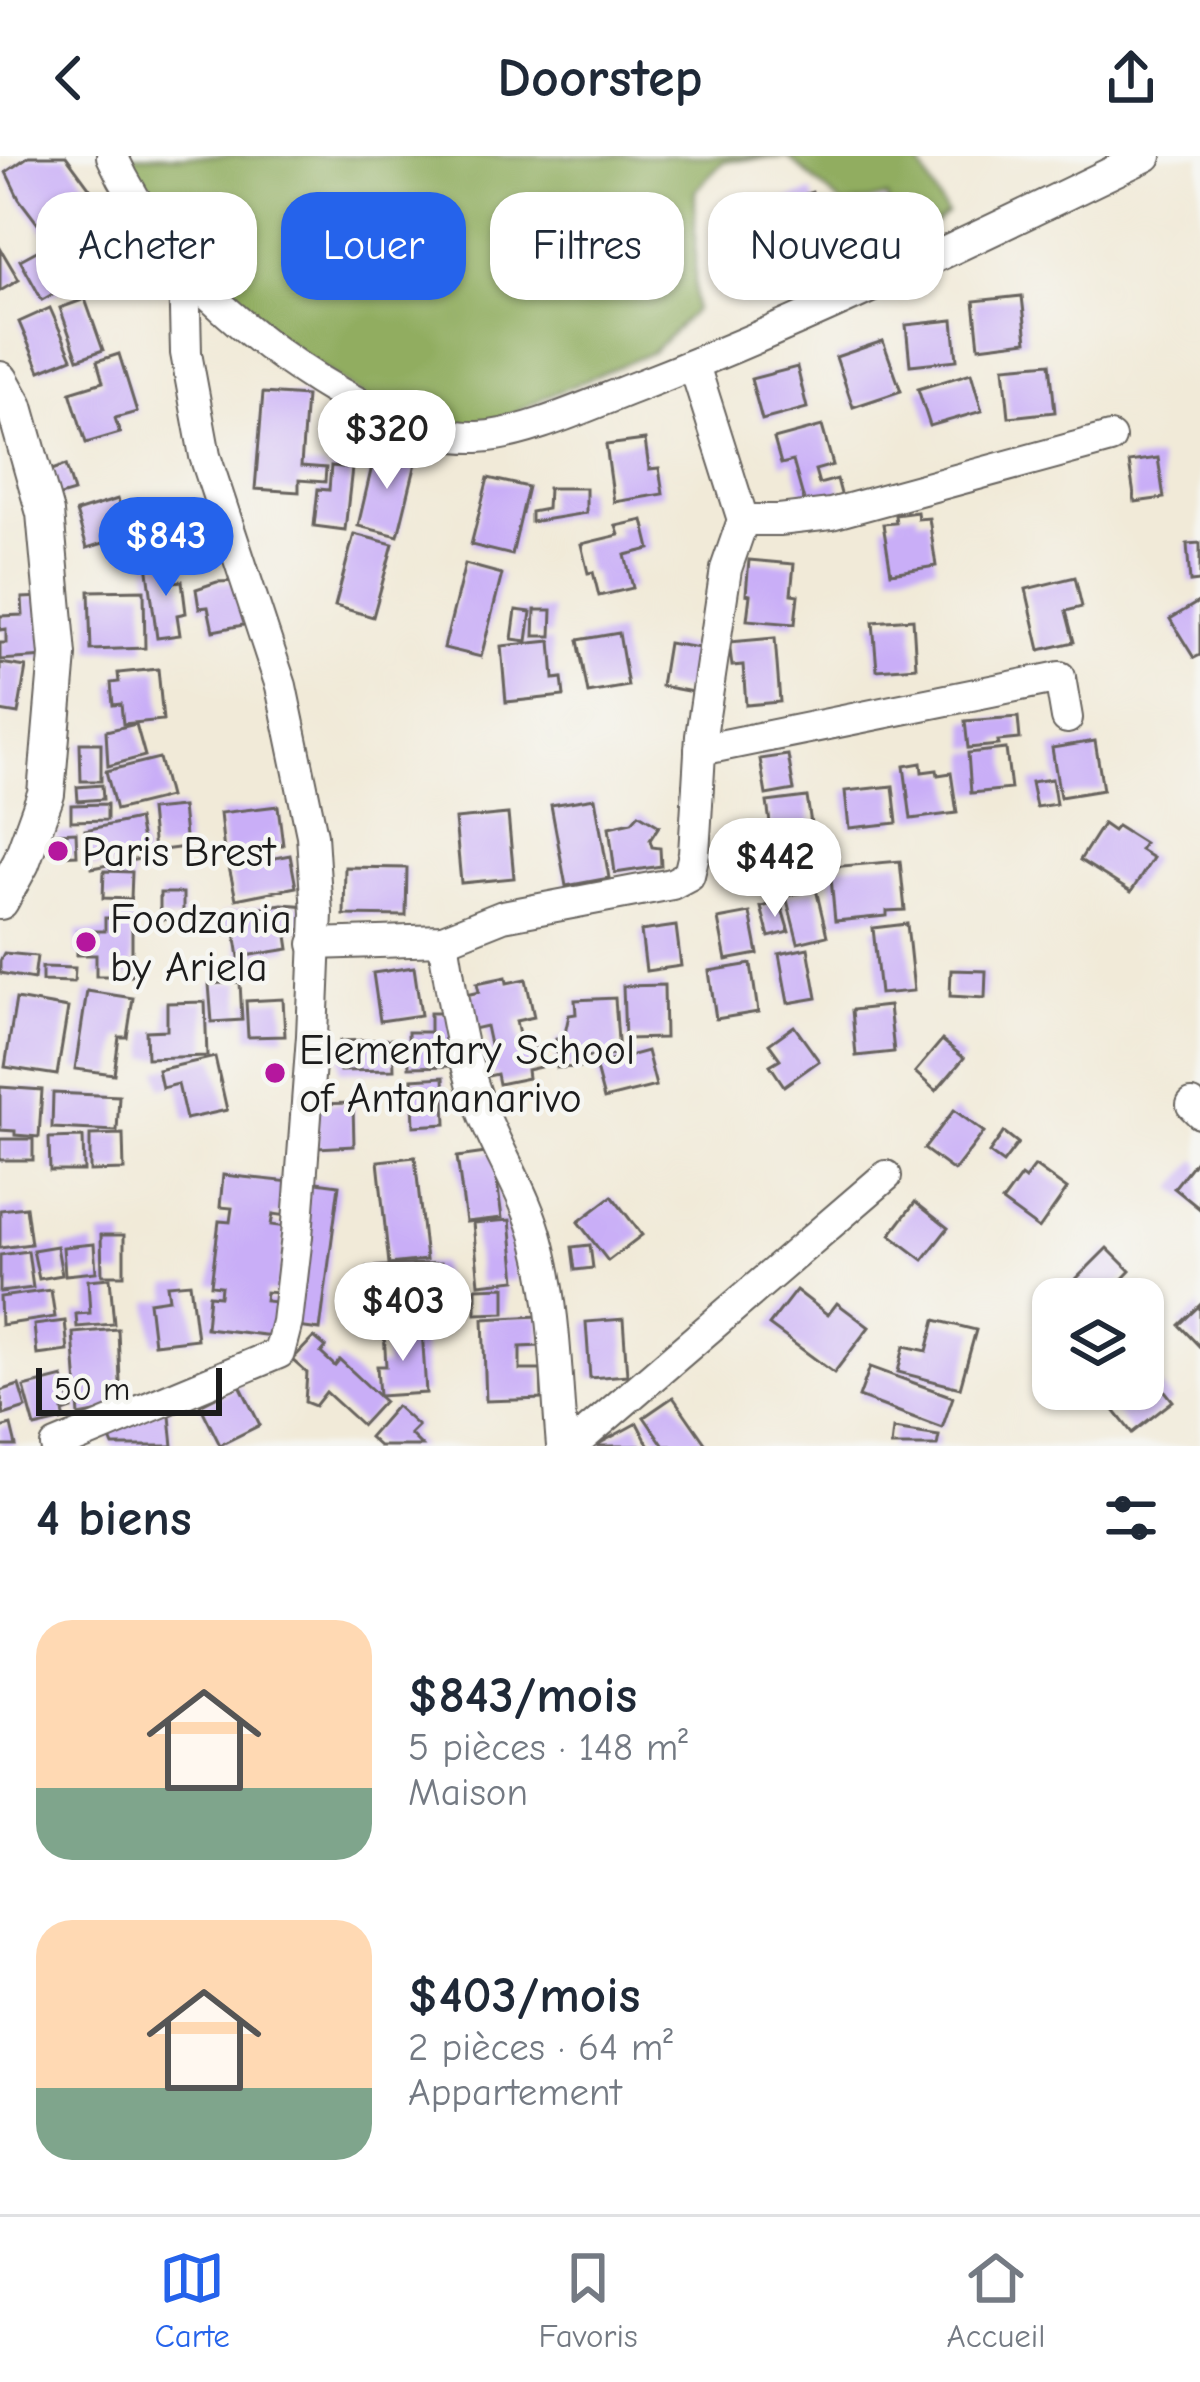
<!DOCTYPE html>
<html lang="fr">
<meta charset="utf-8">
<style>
body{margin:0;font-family:"Comic Neue",sans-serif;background:#f6f6f7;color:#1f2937;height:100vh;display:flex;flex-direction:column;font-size:45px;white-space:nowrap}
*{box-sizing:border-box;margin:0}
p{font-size:39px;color:#747a83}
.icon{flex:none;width:66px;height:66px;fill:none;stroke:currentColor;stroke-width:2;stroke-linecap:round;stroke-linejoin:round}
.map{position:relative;height:1290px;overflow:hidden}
.sheet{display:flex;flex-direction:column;background:#fff;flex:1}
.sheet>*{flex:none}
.banner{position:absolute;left:36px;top:36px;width:1128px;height:108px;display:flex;gap:24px}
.tools{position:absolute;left:1032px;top:1122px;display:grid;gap:24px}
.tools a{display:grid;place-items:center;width:132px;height:132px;border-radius:24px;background:#fff;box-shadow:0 3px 9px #0004;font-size:60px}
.scale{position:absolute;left:36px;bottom:30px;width:186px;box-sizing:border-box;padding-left:12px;border:6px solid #1c1c1c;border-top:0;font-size:33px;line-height:42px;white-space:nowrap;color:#1c1c1c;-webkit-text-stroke:9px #f6f6f2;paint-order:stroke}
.price{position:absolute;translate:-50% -102px;padding:0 27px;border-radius:42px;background:#fff;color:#222;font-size:39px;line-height:78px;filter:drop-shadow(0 3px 6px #0008)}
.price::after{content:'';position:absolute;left:50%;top:72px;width:36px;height:27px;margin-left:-18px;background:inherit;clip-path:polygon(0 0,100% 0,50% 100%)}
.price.on{background:#2563eb;color:#fff}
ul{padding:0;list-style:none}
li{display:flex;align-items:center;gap:36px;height:300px;padding:0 36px}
li span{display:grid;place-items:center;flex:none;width:336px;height:240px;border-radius:36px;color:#555}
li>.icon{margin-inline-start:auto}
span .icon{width:144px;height:144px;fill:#fffc;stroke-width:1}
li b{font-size:51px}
h2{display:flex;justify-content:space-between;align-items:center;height:144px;padding:0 36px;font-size:51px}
.pill{padding:0 42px;border-radius:36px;background:#fff;box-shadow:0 3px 9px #0004;font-size:42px;line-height:108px}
.pill.on{background:#2563eb;color:#fff}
header{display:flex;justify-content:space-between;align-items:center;height:156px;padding:0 36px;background:#fff;font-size:54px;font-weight:700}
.dock{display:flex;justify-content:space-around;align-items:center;height:168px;border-top:3px solid #e0e1e3;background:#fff;font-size:33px;color:#747a83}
.dock a{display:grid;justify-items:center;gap:6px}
.dock .on{color:#2563eb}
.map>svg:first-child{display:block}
</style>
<header><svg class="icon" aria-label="back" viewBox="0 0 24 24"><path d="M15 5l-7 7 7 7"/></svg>Doorstep<svg class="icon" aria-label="share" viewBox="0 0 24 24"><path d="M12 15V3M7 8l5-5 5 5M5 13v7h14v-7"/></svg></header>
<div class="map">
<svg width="1200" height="1290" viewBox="0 0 1200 1290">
<rect width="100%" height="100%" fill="#f6f6f2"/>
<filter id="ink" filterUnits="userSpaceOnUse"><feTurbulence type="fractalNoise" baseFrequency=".00833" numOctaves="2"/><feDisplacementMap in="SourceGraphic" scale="24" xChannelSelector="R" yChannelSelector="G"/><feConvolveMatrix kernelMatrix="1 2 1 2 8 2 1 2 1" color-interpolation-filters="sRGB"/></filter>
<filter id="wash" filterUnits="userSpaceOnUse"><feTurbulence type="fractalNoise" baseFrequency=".004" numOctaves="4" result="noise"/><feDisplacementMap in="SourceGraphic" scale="48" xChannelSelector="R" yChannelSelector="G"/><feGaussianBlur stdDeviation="2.7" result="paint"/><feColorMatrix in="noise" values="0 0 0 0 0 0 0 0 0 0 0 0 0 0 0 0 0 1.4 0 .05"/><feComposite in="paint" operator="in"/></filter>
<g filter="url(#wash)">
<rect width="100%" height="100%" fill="#f1ead8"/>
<!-- forest -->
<path fill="#91ad60" stroke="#56643e" stroke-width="3" d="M124,0H915L947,58L924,76L892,67L887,41L844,50L788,1L724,5L695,35V154L653,196L543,242L480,276L365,242L253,164L149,54Z"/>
<g id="blocks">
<!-- building -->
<g fill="#c9aef7">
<path d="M29,0H66L97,42L44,76L19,43L6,16Z"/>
<path d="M812,36L832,109L771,132L759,90L784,83L774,47Z"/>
<path d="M885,45L894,85L859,93L849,53Z"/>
<path d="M138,73L151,96L130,118L113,87Z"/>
<path d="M74,75L96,114L42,144L20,104Z"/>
<path d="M0,92L19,124L0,135Z"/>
<path d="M1022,140L1027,185L979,191L974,145Z"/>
<path d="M85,143L103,194L78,203L60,152Z"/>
<path d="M50,152L72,202L40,215L19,166Z"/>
<path d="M953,164L957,204L910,209L906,169Z"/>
<path d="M883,185L901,235L853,251L836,201Z"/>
<path d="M119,198L137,256L115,262L120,277L86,287L70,236L103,226L97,205Z"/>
<path d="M1050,207L1055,256L1009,261L1004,211Z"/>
<path d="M797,211L807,252L762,264L751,223Z"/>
<path d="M971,217L982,255L930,270L918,233Z"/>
<path d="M263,237L306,240L301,310L326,312L325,326L299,324V336L255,333Z"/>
<path d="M822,270L833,309L815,314L819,328L837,323L844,349L808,359L793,305L781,308L774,283Z"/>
<path d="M645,284L649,313L659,312L663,338L614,346L606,289Z"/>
<path d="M376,293L417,303L398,380L358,370Z"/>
<path d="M1158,302L1164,342L1135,346L1129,306Z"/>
<path d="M66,309L74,336L57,341L49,315Z"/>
<path d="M331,310L352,312L345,374L314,370L318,333L329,334Z"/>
<path d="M488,322L528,331L512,399L471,389Z"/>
<path d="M548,332H586V357L531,366V356L547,353Z"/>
<path d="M118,343L129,379L87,392L76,356Z"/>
<path d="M917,356L918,363L929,362L936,410L891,417L883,368L896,367L895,359Z"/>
<path d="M643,364L650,393L625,399L633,432L599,440L593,416L588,417L581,388L619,379L616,370Z"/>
<path d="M354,378L393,388L373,461L335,450Z"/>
<path d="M1200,387V425L1190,426L1187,388Z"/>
<path d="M170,404L173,426L182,425L186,457L177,459L180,479L157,482L147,407Z"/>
<path d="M749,404L794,408L791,438L798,439L795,468L747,464L750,439L746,438Z"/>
<path d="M465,408L502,418L481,501L444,492Z"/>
<path d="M1075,421L1082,451L1066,455L1074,486L1040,494L1026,433Z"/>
<path d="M241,425L248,468L213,475L208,451L199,452L196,433L217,426Z"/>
<path d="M144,434L145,492L91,494L89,435Z"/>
<path d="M43,441L46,501L0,504V487H6V473L0,474V460L23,459L22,442Z"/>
<path d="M1200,445V499L1194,502L1170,463Z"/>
<path d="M516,454L531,456L527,485L512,483Z"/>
<path d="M535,454H552L551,480H534Z"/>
<path d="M913,463L916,511L877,514L873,466Z"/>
<path d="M619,477L628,530L588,537L578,484Z"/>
<path d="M775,482L780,546L746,549L743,509L732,510L729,486Z"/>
<path d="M551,485L554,523L562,522L564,540L506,546L501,490Z"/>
<path d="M668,487L706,493L698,537L661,530Z"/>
<path d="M0,507L26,511L18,558L0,555Z"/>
<path d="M158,513L163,564L123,568L121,548L113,549L111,527L119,526L118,517Z"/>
<path d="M1018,561L1020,583L998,585L999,589L968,592L965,565Z"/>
<path d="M136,568L145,600L108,610L106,575Z"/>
<path d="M1095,585L1103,634L1060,641L1052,592Z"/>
<path d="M80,587H101V625H81Z"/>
<path d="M1006,593L1011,633L971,637L968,597Z"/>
<path d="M788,599L794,634L766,639L760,603Z"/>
<path d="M159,602L169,641L116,654L106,615Z"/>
<path d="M921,607L922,616L937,614L938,619L951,617L957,657L911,663L904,610Z"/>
<path d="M1052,623L1056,648L1036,651L1031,626Z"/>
<path d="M102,629L103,643L78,645L77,631Z"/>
<path d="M893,630L897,667L849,672L845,635Z"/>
<path d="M807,641L814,688L800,690L803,710L788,711V719L753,726L750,698L774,695L767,646Z"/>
<path d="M595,642L609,722L566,730L551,649Z"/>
<path d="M107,648V664L71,665V649Z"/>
<path d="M278,650L283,689L224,696L220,657Z"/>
<path d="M182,651L186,691L154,695L150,654Z"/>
<path d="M508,658L514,722L461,727L455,663Z"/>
<path d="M639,658L659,670L650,684L652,691L660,692L661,710L615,717L609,671L632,666Z"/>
<path d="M138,663L145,702L92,712L85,674Z"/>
<path d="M1103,668L1113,675L1117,670L1144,687L1140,694L1153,702L1131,736L1080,704Z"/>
<path d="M76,676L77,699L58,700L57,677Z"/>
<path d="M290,699L296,731L236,743L229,711Z"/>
<path d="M900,705L905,754L887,755V760L835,765L830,711Z"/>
<path d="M345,711L407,712L406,760L344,759Z"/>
<path d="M104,715L132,716L131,743L103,742Z"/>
<path d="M816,733L827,780L798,787L786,740Z"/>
<rect x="160" y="737" width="23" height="26"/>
<path d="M780,746L789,776L769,781L761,751Z"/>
<path d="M282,748L309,750V774L286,773L289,793L239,801L235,776L226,778L222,757Z"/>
<path d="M750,757L758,798L726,804L718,763Z"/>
<path d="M105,762H132V820H96V799H77V775H105Z"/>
<path d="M907,768L914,835L880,838L873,772Z"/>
<path d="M676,770L681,810L646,815L641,775Z"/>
<path d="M808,792L817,842L788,847L779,798Z"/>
<path d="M4,797L37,800L34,823L0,817V805Z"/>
<path d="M751,808L758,856L716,863L709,815Z"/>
<path d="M42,811L75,812L74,826L42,825Z"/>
<path d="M414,811L421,859L380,865L373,817Z"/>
<path d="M951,814L986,815L985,842L950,840Z"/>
<path d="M506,821L507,827L526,823L534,861L516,865L522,893L536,890L540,911L527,914L528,922L499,928L497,918L480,922L475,901L492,898L486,870L473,873L466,839L479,836L477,827Z"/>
<path d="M240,826L242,864L212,866L209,828Z"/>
<path d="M664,829L665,882L625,883L623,830Z"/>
<path d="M87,835L133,842L127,881H119L114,918L75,913Z"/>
<path d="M615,842L619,899L578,901L579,911L557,912L556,883L564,882L569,859L576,858L575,844Z"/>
<path d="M16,843L68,852L57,919L5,911Z"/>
<path d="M283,843L285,880L248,881L246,845Z"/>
<path d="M205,846L207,900L147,902L146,875L167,874V847Z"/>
<path d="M889,850L894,896L856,900L852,854Z"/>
<path d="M430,857H450L455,910L409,911L408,876H430Z"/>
<path d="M794,870L819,905L784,930L770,909L780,903L769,888Z"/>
<path d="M393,883L394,914L340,915V885Z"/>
<path d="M942,884L964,902L936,935L915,916Z"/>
<path d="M647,895L656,930L604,943L595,909Z"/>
<path d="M215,901L227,954L186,963L178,928L162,932L158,914Z"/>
<path d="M444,921L446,968L414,970L412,923Z"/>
<path d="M0,931L42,934L39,981L15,979V975L0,974Z"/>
<path d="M53,937L119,940L117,975L52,972Z"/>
<path d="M353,947L354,990L317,992L316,948Z"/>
<path d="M954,954L984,976L954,1015L924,993Z"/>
<path d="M1004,976L1018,987L1003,1007L989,997Z"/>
<path d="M123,978L124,1014L90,1015V979Z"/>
<path d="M83,981L84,1015H50L49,982Z"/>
<rect x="0" y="983" width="33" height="21"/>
<path d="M493,996L502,1062L466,1066L457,1001Z"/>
<path d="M415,1001L426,1104L389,1108L378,1005Z"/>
<path d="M1196,1004L1200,1007V1053L1174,1032Z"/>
<path d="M1035,1010L1067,1033L1039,1073L1002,1046L1021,1020L1025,1023Z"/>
<path d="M223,1019L291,1026L287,1060L273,1058L271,1069L286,1071L278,1137L266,1136L265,1145L277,1146L273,1180L206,1172L209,1139L220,1140L221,1130L211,1129L219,1065L230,1066L232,1052L220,1051Z"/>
<path d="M309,1025L339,1029L320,1174L290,1170Z"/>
<path d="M612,1040L642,1079L608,1105L578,1066Z"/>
<path d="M915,1046L948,1072L923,1104L890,1079Z"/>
<path d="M26,1051L31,1088L0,1092V1054Z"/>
<path d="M510,1064L516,1124L479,1128L473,1067Z"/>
<path d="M101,1079H124V1119H102Z"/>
<path d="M94,1088L96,1116L65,1119L63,1091Z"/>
<path d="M590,1089L593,1112L575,1114L572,1091Z"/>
<path d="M57,1090L62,1119L39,1123L33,1094Z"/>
<path d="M1107,1092L1130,1115L1103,1143H1084L1070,1129Z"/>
<path d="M28,1095L33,1132L0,1136V1099Z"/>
<path d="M441,1107L443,1139L436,1140L437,1160L395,1162L394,1150L381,1151L380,1133H369L367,1111Z"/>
<path d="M110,1122L114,1168L77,1171L76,1158L90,1157L88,1124Z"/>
<path d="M190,1127L197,1183L154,1188L149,1146L169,1143L167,1129Z"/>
<path d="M505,1131V1157L476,1158V1132Z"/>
<path d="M51,1134L55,1161L1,1169L0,1141Z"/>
<path d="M796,1134L828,1159L837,1147L869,1171L834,1217L769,1169Z"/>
<path d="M1200,1149V1191L1179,1169Z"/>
<path d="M539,1160L540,1190L520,1191V1214H541L542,1243L486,1245L483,1163Z"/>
<path d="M623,1163L627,1219L590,1222L586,1166Z"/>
<path d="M935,1164L976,1174L960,1232L898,1216L904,1190L927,1195Z"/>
<path d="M65,1165L68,1195L37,1199L34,1169Z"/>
<path d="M118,1173L121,1252L79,1260L73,1177Z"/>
<path d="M422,1173L426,1237L379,1240L377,1210H386L384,1175Z"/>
<path d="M314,1181L326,1191L321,1197L335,1210L340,1204L384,1245L362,1269L326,1236L315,1250L305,1246L307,1217L292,1204Z"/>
<path d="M870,1211L953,1241L942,1272L859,1241Z"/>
<path d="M1146,1211L1173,1245L1132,1277L1105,1243L1118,1233H1143V1213Z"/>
<path d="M63,1221L72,1253L63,1256L65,1264L35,1271L24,1231Z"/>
<path d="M19,1229L26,1252L4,1259L0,1235Z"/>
<path d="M240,1229L260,1269L220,1289L200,1249Z"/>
<path d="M673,1241L707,1290H664L644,1261Z"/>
<path d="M169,1250L173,1290H113L107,1276Z"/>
<path d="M396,1250L418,1270L410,1278L422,1290H379L369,1281Z"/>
<path d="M637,1267L649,1290H595Z"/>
<path d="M11,1269L16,1290H0V1272Z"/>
<path d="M893,1273L939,1280L937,1290H891Z"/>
</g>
</g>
</g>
<g filter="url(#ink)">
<use href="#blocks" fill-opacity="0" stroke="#67645e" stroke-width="3"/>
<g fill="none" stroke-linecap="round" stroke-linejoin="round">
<!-- minor casing -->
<g stroke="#67645e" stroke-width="34">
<g id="minor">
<path d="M112,0C126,31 143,58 164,85C171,94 177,106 185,114C246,183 383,284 478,281C524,279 589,249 633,232C808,165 977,81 1146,0"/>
<path d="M743,364H779L831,358L1110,282"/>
<path d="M700,594L1060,521L1067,562"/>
<path d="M443,784C453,844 461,906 485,962C503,1005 528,1044 539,1089C556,1154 556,1224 562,1290"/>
<path d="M314,788L443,784L503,760L672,728L689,719L694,698L701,580L726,413L743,364L694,209"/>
<path d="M1192,949L1200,957"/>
<path d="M56,1290L279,1197L287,1166L297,1080L312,880L317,757L312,679L281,530L205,300L186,197L184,113"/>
<path d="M572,1290L886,1020"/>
</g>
</g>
<!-- major casing -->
<g stroke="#67645e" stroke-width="40">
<path id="major" d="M0,224L15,251L45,357L58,499L46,638L21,707L0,745"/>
</g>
<!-- minor -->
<use href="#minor" stroke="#fff" stroke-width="30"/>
<!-- major -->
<use href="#major" stroke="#fff" stroke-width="36"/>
</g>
</g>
<!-- markers -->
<g fill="#b5179e" stroke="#f6f6f2" stroke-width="4.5">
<circle cx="58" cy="695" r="12"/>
<circle cx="86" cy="786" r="12"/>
<circle cx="275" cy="917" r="12"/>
</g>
<g text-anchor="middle" stroke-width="9" stroke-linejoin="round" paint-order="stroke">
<!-- poi labels -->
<g font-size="42" fill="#1c1c1c" stroke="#f6f6f2" text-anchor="start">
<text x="82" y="710">Paris Brest</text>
<text x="110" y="777">Foodzania<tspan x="110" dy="48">by Ariela</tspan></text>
<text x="299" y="908">Elementary School<tspan x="299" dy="48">of Antananarivo</tspan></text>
</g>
</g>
</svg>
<div class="tools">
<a><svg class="icon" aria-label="layers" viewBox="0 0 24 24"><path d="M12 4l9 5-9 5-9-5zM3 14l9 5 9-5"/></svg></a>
</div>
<div class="scale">50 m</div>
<b class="price" style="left:387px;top:336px">$320</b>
<b class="price on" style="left:166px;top:443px">$843</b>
<b class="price" style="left:775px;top:764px">$442</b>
<b class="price" style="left:403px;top:1208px">$403</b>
<div class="banner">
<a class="pill">Acheter</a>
<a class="pill on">Louer</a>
<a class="pill">Filtres</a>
<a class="pill">Nouveau</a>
</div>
</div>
<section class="sheet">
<h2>4 biens<svg class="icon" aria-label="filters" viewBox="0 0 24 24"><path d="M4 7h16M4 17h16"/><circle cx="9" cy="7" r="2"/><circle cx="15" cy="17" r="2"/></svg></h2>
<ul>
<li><span style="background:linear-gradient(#ffd9b3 70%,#7fa58c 0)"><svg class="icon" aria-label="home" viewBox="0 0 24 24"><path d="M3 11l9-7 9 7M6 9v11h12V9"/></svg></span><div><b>$843/mois</b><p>5 pièces · 148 m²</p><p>Maison</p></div></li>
<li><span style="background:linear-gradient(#ffd9b3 70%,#7fa58c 0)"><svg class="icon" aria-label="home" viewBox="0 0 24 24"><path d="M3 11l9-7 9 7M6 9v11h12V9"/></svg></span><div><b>$403/mois</b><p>2 pièces · 64 m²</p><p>Appartement</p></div></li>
</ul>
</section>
<nav class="dock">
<a class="on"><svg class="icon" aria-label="map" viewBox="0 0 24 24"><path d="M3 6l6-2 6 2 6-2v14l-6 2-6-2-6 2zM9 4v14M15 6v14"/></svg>Carte</a>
<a><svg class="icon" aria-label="saved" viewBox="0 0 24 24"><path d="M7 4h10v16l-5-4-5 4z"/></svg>Favoris</a>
<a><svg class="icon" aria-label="home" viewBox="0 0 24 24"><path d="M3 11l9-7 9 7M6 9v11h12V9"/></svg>Accueil</a>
</nav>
